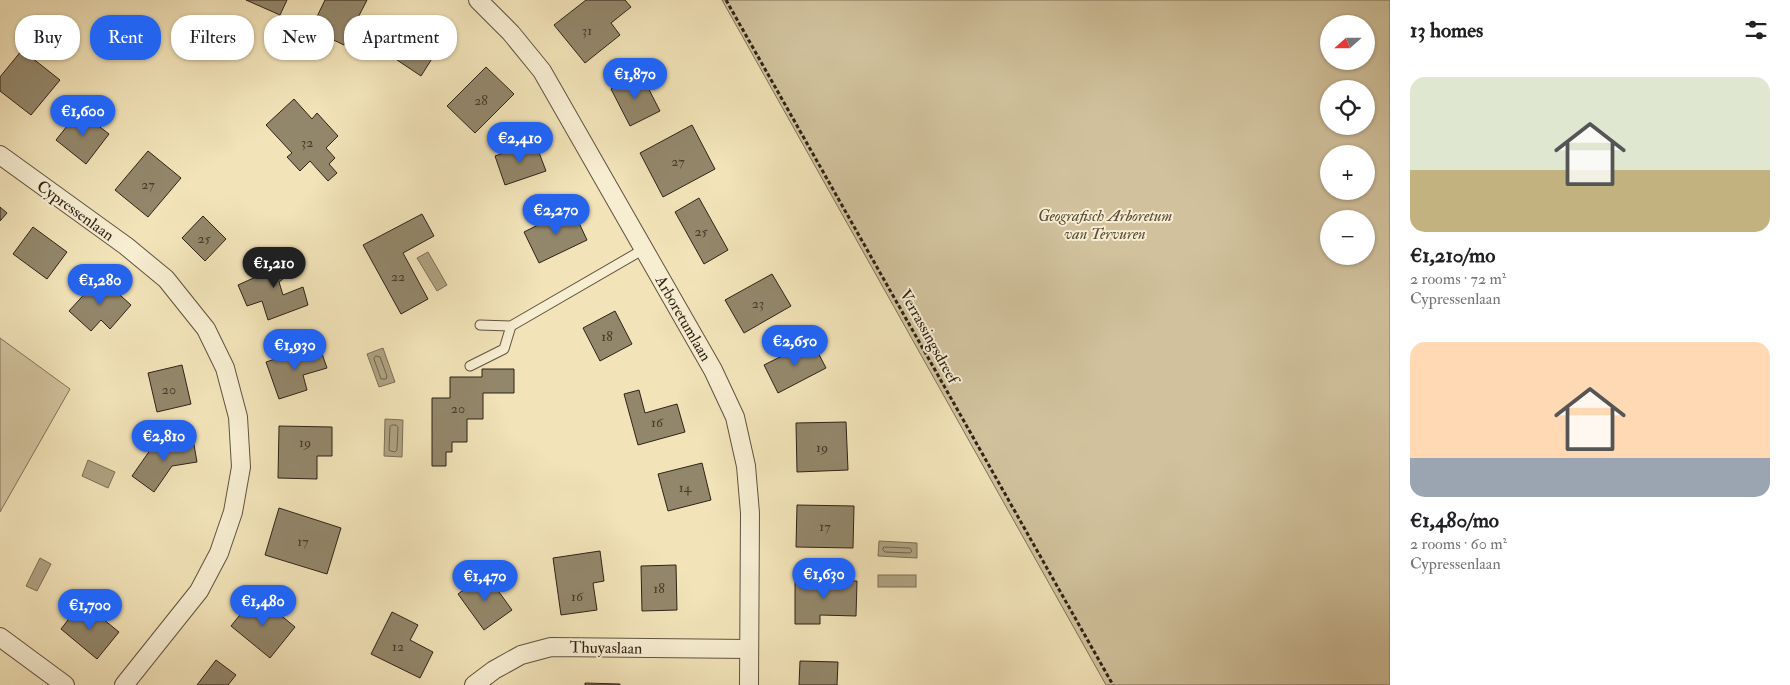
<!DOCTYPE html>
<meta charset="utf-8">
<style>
body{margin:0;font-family:"IM FELL Double Pica",serif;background:#f2f2f2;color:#202124;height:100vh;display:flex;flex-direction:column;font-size:19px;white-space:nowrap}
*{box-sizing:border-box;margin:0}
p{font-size:16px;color:#757577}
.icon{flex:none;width:28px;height:28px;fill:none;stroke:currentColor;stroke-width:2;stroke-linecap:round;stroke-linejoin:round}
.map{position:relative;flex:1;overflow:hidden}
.details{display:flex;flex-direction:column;background:#fff;width:400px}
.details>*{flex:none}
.top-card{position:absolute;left:15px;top:15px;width:475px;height:45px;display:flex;gap:10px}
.needle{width:32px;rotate:249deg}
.controls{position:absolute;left:1320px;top:15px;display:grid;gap:10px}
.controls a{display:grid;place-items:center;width:55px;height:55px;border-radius:50%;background:#fff;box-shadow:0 1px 4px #0004;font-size:25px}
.price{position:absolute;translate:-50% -42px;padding:0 11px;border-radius:18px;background:#2563eb;color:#fff;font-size:16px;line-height:32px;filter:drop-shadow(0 1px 2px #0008)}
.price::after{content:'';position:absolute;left:50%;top:30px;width:15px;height:11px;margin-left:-8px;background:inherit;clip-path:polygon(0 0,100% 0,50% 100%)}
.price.active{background:#222;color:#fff}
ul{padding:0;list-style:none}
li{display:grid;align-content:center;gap:10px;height:265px;padding:0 20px}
li span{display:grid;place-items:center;height:155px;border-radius:15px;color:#555}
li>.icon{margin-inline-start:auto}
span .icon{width:90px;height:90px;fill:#fffc;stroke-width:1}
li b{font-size:21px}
h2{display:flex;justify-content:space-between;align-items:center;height:60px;padding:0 20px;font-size:21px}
.pill{padding:0 18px;border-radius:20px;background:#fff;box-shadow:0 1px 4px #0004;font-size:18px;line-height:45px}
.pill.active{background:#2563eb;color:#fff}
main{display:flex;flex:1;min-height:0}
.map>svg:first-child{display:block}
</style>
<main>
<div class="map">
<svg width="1390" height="685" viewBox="0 0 1390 685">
<rect width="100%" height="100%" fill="#f2e3b8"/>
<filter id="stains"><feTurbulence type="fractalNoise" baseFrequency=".004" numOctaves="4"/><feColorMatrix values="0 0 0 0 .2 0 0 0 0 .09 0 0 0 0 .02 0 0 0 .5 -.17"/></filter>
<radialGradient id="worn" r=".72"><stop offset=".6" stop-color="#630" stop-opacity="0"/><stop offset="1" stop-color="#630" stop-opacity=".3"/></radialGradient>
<!-- green -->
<g fill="#d1c29d" stroke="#7f725a" fill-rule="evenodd">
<path d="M722,0H1390V685H1106ZM1329,24H1366V61H1329ZM1329,89H1366V126H1329ZM1329,154H1366V191H1329ZM1329,219H1366V256H1329Z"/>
<path d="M0,338L70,389L0,512Z"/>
</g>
<!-- water -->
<g fill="#afa281" stroke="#7b6f57">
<path d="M428,252L447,285L437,291L417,258Z"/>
<path d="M383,348L395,382L379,387L367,354Z"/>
<path d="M385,419L403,420L402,457L384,456Z"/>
<path d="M88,460L115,472L108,488L82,476Z"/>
<path d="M879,541L917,543V558L878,556Z"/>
<path d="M40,558L51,564L37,591L26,586Z"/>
<rect x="878" y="575" width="38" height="12"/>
</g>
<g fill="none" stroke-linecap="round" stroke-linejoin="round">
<!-- shore -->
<g stroke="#6e624c" stroke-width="1">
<path d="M376,356L380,357L387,376L386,379H381L374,359Z"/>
<path d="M392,425H396L398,427L397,450L395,452L391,451L389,450L390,427Z"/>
<path d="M884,547L910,548L912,551L910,553L885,552L883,550Z"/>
</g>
</g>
<!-- building -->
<g fill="#93876b" stroke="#2d2317">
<path d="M246,0H287L280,15Z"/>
<path d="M325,0H367L344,45L311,29Z"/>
<path d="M586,0H625L631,7L611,23L620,35L585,63L554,25Z"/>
<path d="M423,19L447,35L421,76L397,60Z"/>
<path d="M22,50L60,80L31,115L0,91V77Z"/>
<path d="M486,67L514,94L475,133L447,106Z"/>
<path d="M641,74L660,111L630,126L611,89Z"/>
<path d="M294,99L312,119L317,113L338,136L326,148L335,158L329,164L337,173L328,181L310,161L300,171L287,157L292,153L266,125Z"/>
<path d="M79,111L109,134L86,164L56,140Z"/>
<path d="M692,125L715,169L663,197L640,153Z"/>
<path d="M535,142L546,171L505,185L495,156Z"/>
<path d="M148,151L181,178L148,217L115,190Z"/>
<path d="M699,198L728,250L704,264L675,212Z"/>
<path d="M0,207L7,213L0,221Z"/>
<path d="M572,208L587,240L539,263L524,232Z"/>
<path d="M422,214L434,236L403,253L428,299L401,314L363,245Z"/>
<path d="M203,216L226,239L205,261L182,238Z"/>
<path d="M33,227L67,252L47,279L13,254Z"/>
<path d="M285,252L298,267L279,282L283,295L303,287L308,305L268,320L262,301L247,306L238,285L258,276Z"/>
<path d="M772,274L791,306L744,333L725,300Z"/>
<path d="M100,277L131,305L110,329L101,320L91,331L69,311Z"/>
<path d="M615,311L632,344L600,361L583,328Z"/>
<path d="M812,341L826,368L778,393L764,365Z"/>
<path d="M319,345L327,368L303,375L307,390L279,399L266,362Z"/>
<path d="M182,365L191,404L157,412L148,373Z"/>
<path d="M482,369H514V393H483V419H467V442H452V452H446V466H432V398H450V377H482Z"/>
<path d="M639,390L645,413L677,404L685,432L638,445L624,394Z"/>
<path d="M846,422L848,470L797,472L796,423Z"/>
<path d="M279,426L332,427V456H317V479L278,478Z"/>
<path d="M193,439L197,462L172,466L154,492L132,476L153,446Z"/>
<path d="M702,463L711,500L668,511L658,474Z"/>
<path d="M797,505L854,506L853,548L796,547Z"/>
<path d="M279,508L341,528L327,574L265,555Z"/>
<path d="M600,551L604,581L593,583L597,610L561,615L553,558Z"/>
<path d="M676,565L677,610L642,611L641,566Z"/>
<path d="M486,574L512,610L484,630L458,594Z"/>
<path d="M795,580L857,581L856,616L820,615V624H795Z"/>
<path d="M256,595L295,627L270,658L231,626Z"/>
<path d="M82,602L119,632L97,659L61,629Z"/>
<path d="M392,612L418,625L410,640L433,652L420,678L371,654Z"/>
<path d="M216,660L236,675L228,685H197Z"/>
<path d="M800,661L838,662L837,685H799Z"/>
<path d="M585,683L620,684V685H585Z"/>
</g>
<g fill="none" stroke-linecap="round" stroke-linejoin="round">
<!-- lane casing -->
<g stroke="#5e533f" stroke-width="11">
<g id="lane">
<path d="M480,325L511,326L644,249"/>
<path d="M470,366L504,349L511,326"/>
</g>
</g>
<!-- street casing -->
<g stroke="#5e533f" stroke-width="20">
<g id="street">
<path d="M478,0L511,33L542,71L713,370L735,417L746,466L750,513L749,685"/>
<path d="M0,155L126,246L166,279L206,329L225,368L238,417L241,467L233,512L219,553L199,591L124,685"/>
<path d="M0,637L65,685"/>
<path d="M474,685L494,670L521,655L551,647L749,649"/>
</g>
</g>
<!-- path -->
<path stroke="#2d2317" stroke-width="3" stroke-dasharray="4 2.5" stroke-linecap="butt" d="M726,0L1113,685"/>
<!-- lane -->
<use href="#lane" stroke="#f7edd1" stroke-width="9"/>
<!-- street -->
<use href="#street" stroke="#f7edd1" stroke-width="18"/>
</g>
<g text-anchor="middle" stroke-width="4" stroke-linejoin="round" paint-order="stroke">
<!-- number labels -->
<g font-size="14" fill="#463c2c">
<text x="587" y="35">31</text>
<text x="481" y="105">28</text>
<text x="307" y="147">32</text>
<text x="678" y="166">27</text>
<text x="148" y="189">27</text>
<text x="701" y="236">25</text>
<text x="204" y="243">25</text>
<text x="398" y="281">22</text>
<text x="758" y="308">23</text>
<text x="607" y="341">18</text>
<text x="169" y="394">20</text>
<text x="458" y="413">20</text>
<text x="657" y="427">16</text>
<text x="305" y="447">19</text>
<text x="822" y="452">19</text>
<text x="685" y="492">14</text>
<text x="825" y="531">17</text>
<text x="303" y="546">17</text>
<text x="659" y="593">18</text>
<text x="577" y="601">16</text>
<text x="398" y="651">12</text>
</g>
<!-- street labels -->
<g font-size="16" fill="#2d2317" stroke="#f7edd1">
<text transform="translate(76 210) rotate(36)" y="6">Cypressenlaan</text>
<text transform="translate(684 318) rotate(60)" y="6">Arboretumlaan</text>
<text transform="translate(930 336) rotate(61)" y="6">Verrassingsdreef</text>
<text transform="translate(606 647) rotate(1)" y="6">Thuyaslaan</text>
</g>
<!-- park labels -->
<g font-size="16" font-style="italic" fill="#564b38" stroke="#f7edd1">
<text x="1105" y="221">Geografisch Arboretum<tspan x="1105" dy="18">van Tervuren</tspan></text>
</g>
</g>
<rect width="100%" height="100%" filter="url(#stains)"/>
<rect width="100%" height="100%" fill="url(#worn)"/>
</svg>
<div class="controls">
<a><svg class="needle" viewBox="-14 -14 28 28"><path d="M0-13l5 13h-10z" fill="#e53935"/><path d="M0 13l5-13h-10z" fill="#757577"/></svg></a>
<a><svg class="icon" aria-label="locate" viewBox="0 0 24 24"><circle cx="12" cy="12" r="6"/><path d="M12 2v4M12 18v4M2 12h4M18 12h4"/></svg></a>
<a>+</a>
<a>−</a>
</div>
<b class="price" style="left:635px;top:100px">€1,870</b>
<b class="price" style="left:83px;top:137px">€1,600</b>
<b class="price" style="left:520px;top:164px">€2,410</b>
<b class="price" style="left:556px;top:236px">€2,270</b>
<b class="price active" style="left:274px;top:289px">€1,210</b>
<b class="price" style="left:100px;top:306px">€1,280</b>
<b class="price" style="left:795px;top:367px">€2,650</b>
<b class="price" style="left:295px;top:371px">€1,930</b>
<b class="price" style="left:164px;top:462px">€2,810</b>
<b class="price" style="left:824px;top:600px">€1,630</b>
<b class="price" style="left:485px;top:602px">€1,470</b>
<b class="price" style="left:263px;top:627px">€1,480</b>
<b class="price" style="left:90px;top:631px">€1,700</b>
<div class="top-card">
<a class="pill">Buy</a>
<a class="pill active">Rent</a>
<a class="pill">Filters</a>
<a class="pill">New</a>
<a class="pill">Apartment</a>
</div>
</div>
<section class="details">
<h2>13 homes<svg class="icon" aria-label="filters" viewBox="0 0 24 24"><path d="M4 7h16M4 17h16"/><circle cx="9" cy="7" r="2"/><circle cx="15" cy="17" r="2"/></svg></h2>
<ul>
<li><span style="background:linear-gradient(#dfe7d0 60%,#c2b280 0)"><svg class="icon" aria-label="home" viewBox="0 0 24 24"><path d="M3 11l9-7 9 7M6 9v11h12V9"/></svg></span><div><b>€1,210/mo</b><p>2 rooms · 72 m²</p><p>Cypressenlaan</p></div></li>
<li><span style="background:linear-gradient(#ffd9b3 75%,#9aa5b1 0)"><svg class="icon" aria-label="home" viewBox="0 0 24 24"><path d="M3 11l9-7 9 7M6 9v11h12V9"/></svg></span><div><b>€1,480/mo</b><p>2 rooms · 60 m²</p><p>Cypressenlaan</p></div></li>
</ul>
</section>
</main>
